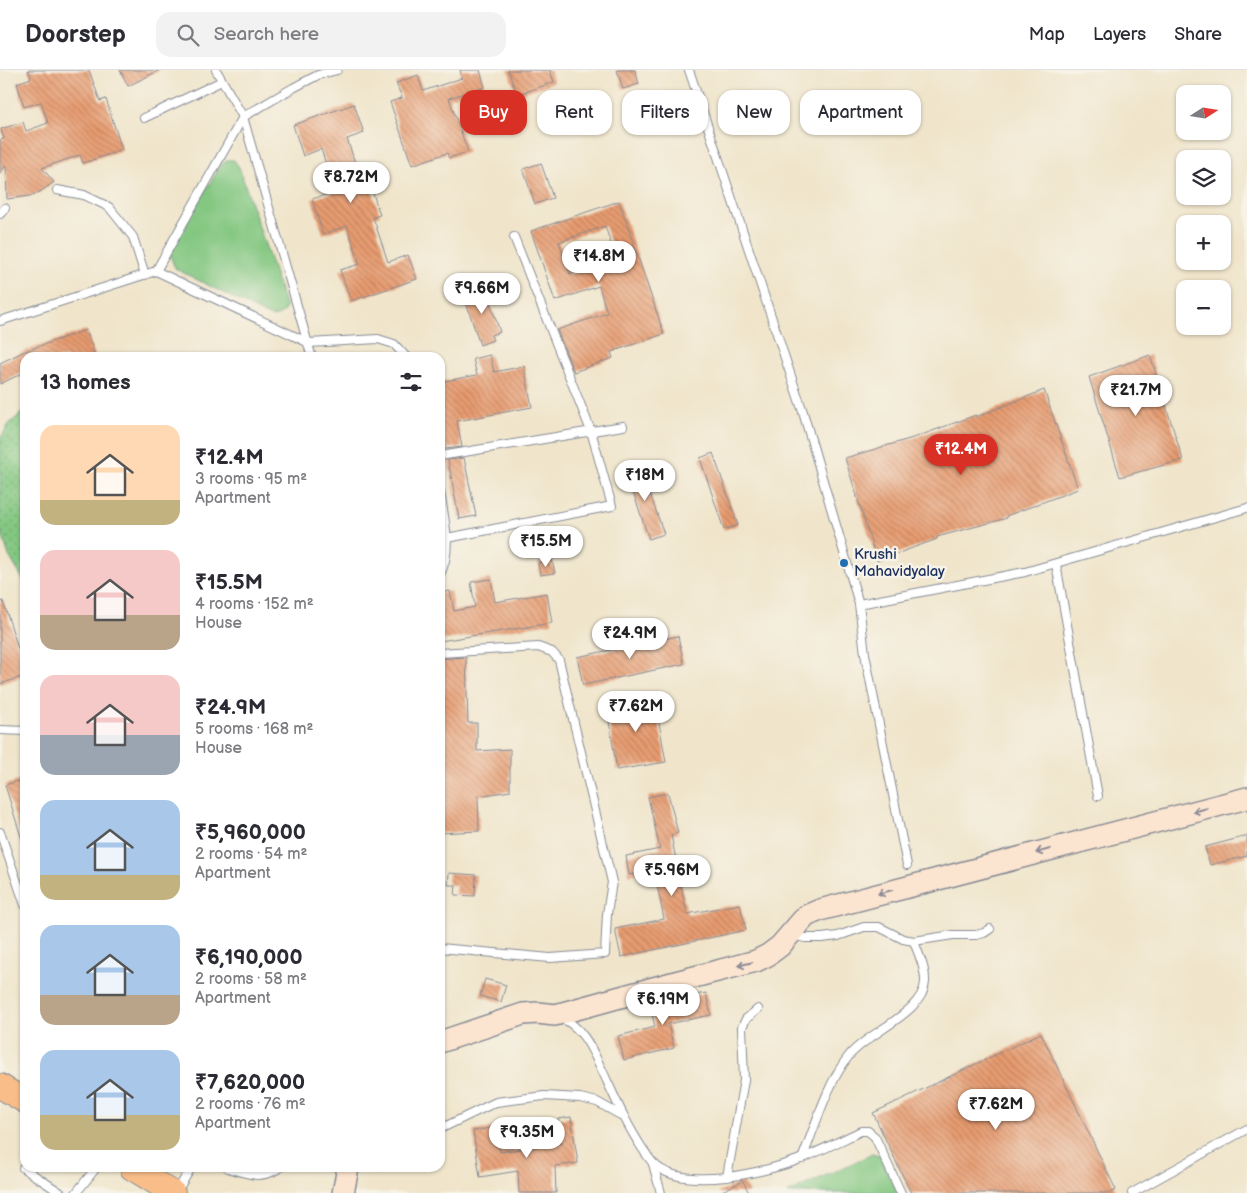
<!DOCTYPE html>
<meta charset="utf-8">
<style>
body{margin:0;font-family:"Balsamiq Sans",sans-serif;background:#f2f2f3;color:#2b2b33;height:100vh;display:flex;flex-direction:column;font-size:19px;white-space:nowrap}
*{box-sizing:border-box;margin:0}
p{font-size:16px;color:#7c7c81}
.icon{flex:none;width:28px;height:28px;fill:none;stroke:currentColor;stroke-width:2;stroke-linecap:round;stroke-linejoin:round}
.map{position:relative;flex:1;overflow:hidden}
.side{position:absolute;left:20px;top:282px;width:425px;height:820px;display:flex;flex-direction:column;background:#fff;border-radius:15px;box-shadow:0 1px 4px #0004}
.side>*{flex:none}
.hud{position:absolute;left:460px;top:20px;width:475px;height:45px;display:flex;gap:10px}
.needle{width:32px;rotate:78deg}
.controls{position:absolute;left:1176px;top:15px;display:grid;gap:10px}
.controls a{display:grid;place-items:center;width:55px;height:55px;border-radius:10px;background:#fff;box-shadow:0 1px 4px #0004;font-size:25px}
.price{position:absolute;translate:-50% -42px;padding:0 11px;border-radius:18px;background:#fff;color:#222;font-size:16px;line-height:32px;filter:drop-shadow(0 1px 2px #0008)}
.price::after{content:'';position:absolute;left:50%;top:30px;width:15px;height:11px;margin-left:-8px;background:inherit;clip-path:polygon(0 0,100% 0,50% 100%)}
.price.selected{background:#d93025;color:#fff}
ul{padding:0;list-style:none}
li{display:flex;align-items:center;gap:15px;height:125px;padding:0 20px}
li span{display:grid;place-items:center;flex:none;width:140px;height:100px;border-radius:15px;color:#555}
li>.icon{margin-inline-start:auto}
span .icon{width:60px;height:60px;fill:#fffc;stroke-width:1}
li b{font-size:21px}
h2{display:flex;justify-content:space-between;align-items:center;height:60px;padding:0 20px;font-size:21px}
.tag{padding:0 18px;border-radius:15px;background:#fff;box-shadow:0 1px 4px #0004;font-size:18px;line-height:45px}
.tag.selected{background:#d93025;color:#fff}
header{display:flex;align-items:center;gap:30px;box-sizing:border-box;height:70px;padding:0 25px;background:#fff;border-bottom:1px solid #e1e1e2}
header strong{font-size:24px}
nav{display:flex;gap:28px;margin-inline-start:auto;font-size:18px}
.search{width:350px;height:45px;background:#f2f2f3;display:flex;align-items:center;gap:12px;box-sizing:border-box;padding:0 18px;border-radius:15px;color:#7c7c81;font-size:19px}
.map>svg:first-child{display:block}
</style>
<header>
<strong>Doorstep</strong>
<div class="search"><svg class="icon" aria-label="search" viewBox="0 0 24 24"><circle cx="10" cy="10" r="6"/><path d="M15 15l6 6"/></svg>Search here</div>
<nav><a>Map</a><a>Layers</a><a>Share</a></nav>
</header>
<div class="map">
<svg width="1247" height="1123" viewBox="0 0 1247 1123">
<defs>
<pattern id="park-dots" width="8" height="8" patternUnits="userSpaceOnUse" patternTransform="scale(1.25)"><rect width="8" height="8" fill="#83c781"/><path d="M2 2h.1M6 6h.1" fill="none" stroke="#6aa26d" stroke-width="1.8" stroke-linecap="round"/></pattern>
<pattern id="building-back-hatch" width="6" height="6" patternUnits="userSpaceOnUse" patternTransform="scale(1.25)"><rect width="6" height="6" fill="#e89b6f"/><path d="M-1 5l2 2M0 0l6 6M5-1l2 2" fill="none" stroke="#bb7f5e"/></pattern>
</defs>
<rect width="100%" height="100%" fill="#f7f3e8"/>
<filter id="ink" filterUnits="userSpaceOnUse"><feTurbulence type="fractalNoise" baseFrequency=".02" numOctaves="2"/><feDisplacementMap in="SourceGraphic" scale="10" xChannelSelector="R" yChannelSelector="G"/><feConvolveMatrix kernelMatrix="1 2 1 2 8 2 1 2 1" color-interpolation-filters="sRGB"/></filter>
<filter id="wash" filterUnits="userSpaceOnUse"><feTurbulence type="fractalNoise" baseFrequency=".0096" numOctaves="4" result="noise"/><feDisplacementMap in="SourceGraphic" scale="20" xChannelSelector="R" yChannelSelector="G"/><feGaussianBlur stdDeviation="1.12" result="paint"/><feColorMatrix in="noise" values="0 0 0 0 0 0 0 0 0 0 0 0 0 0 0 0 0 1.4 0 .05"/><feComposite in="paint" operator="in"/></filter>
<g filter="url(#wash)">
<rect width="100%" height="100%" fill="#f0e5cb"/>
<!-- grass -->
<g fill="#83c781" stroke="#4f7b70">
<path d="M228,90H234L239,97L286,237C283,245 279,246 271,247L176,199C169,188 170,180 175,168L222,94Z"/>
<path d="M872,1084L880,1086L898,1123H788Z"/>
</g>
<!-- park -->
<path fill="url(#park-dots)" stroke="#4f7b70" d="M25,340V513L9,486L0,458V369L9,354Z"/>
<g id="blocks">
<!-- building -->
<g fill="url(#building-back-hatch)" fill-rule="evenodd">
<path d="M28,0H89L100,31L106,29L122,80L83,93L80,85L42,98L54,112L40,122L30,126L7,129L6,95L0,104V70L4,69L1,59L23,52L26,61L48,53L41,32L24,37L17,13L31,8Z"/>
<path d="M120,0H160L128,16Z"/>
<path d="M460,0H480L485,17L449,28L468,82L449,88L447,83L412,95L390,32L402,28L396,13L418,5L423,21L462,8Z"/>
<path d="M508,0H550L554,12L517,25Z"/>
<path d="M617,0H635L639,14L623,19Z"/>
<path d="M354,34L364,63L347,69L362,113L369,111L380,145L373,147L388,192L408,185L417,209L351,231L340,200L360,194L347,156L323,164L312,129L335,122L321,79L303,86L293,55Z"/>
<path d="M541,93L553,128L535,134L523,99Z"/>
<path d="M619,131L664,264L611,282L613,288L574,302L557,260L607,243L599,216L555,231L531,161ZM605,156L616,189L570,204L559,172Z"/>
<path d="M488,218L492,228L489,229L500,262L491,265L493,270L480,275L464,226Z"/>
<path d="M86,260L96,288H25V302L0,314V293L25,281Z"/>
<path d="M490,285L494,302L524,296L532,337L457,351L462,377L445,379L444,371L440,372V312L477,305L473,289Z"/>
<path d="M1150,285L1183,390L1120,407L1089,307Z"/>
<path d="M1044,320L1078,419L1006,446L1007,448L937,467V469L877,491L845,388L916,367L976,345V347Z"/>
<path d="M713,383L738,455L724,460L700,388Z"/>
<path d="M464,388L476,446L459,449L448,390Z"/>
<path d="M640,395L664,464L649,469L626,401Z"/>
<path d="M552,490L555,503L540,505L538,493Z"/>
<path d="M491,509L495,532L547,523L552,553L440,571V523L450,521L454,541L475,537L471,512Z"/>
<path d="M3,531L25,600V606L0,614V532Z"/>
<path d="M678,566L684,594L583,615L577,587Z"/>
<path d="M466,587L468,653H477V681L510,679V721L478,726L479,761L440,763V589Z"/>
<path d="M654,625L666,692L617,700L606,633Z"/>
<path d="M25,709V770H22L5,715Z"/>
<path d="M668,723L678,763L671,765L687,844L740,834L746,860L621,887L615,859L664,849L654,800L629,805L626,786L660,779L648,727Z"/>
<path d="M1247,766V786L1210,795L1205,777Z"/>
<path d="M449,803L476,805L475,826L455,825L456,815H448Z"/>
<path d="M485,909L506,915L501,932L480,926Z"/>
<path d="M706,923L711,945L668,954L674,978L624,990L618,966L655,957L650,935L673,930L677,934H680L684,931V927Z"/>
<path d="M1041,963L1116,1120L1110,1123H911L873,1043Z"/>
<path d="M571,1047L578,1093L555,1096L556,1123H519L518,1101L480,1107L473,1061L497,1057L500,1082L561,1073L558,1049Z"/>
<path d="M743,1111L749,1123H718Z"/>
</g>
</g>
</g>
<g filter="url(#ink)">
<use href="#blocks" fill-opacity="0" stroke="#868a94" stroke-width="1"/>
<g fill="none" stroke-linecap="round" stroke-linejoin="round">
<!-- service casing -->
<g stroke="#868a94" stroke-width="10">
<g id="service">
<path d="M216,0L243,47L312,288"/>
<path d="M689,0L803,342L859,534L865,584L907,795"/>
<path d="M144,48L222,11"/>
<path d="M57,120L84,125L109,137L133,167L145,205"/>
<path d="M0,144L5,138"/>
<path d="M156,201L309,273L378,269L394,274L407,288"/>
<path d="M0,251L156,201L243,47L293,18L318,5L337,0"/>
<path d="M440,386L623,356"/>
<path d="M440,422C444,448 453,480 440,504"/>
<path d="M447,468L612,436L591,361L514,167"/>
<path d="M1056,494L1098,726"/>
<path d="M859,534L1025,502L1247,438"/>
<path d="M440,583L538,577L552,582L559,590L612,812L607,844L605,884L550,888L440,878"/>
<path d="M0,660L25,661"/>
<path d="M0,762L25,835"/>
<path d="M793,865L805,868H822L838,866L864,857H879L903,869L914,871L953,865H976L984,863L990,859"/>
<path d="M676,913L679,929"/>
<path d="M561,948C583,957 592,980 602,1000C615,1028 627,1056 644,1081C647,1085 650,1090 653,1093C682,1123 768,1102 803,1088C822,1080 842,1070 861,1061H868L875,1067L901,1123"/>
<path d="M440,1059L496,1032L544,1026L580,1028L597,1032L624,1047"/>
<path d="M802,1089C815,1057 827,1014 848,987C866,963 924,943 925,912C926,898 918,884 914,871"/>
<path d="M653,1094L661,1123"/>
<path d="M23,1098L61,1123"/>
<path d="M228,1098C248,1104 261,1110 279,1098"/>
<path d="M727,1107L744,1010L742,957L746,949L758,939"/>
<path d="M76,1123L96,1098"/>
<path d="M176,1123L191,1098"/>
<path d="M1132,1123L1247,1059"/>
</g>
</g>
<!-- secondary casing -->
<g stroke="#868a94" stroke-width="24">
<g id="secondary">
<path d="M440,972L523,944L538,943L555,945L675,912L756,891L768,885L780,876L806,846L820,840L1247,728"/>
<path d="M343,1123L348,1098"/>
</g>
</g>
<!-- primary casing -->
<g stroke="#868a94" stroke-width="26">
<g id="primary">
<path d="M0,1016L25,1031"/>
<path d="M132,1098L173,1123"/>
</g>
</g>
<!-- service -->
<use href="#service" stroke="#fff" stroke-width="8"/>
<!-- secondary -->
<use href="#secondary" stroke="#fce5d0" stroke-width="21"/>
<!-- primary -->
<use href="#primary" stroke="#f8bd89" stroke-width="24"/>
</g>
<!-- one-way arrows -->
<defs><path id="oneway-shaft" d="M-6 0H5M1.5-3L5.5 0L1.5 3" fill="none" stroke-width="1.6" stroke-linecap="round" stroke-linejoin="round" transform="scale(1.25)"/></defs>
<g stroke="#8c8a97">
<use href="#oneway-shaft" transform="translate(1200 740) rotate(166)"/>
<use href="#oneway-shaft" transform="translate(1043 781) rotate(165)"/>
<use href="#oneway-shaft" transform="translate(885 822) rotate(165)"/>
<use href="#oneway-shaft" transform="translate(745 894) rotate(166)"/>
</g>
</g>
<!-- markers -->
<circle fill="#1f6fb2" stroke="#f7f3e8" stroke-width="2" cx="844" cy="493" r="5"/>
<g text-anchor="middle" stroke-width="5" stroke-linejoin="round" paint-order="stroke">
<!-- poi labels -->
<g font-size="15" fill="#1b2f5e" stroke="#f7f3e8" text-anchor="start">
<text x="854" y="489">Krushi<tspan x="854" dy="17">Mahavidyalay</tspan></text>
</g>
</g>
</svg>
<div class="controls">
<a><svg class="needle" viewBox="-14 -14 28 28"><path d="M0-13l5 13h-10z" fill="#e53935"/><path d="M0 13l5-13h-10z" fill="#7c7c81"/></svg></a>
<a><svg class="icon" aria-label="layers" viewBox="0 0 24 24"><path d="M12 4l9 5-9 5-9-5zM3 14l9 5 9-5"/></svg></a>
<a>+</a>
<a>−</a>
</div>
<b class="price" style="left:351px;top:134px">₹8.72M</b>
<b class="price" style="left:599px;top:213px">₹14.8M</b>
<b class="price" style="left:482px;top:245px">₹9.66M</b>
<b class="price" style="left:1136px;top:347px">₹21.7M</b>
<b class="price selected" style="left:961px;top:406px">₹12.4M</b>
<b class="price" style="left:645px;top:432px">₹18M</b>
<b class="price" style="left:546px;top:498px">₹15.5M</b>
<b class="price" style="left:630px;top:590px">₹24.9M</b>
<b class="price" style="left:636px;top:663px">₹7.62M</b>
<b class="price" style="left:672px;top:827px">₹5.96M</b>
<b class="price" style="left:663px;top:956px">₹6.19M</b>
<b class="price" style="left:996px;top:1061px">₹7.62M</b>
<b class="price" style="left:527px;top:1089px">₹9.35M</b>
<div class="hud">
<a class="tag selected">Buy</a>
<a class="tag">Rent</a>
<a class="tag">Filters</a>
<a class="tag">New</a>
<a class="tag">Apartment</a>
</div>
<section class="side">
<h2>13 homes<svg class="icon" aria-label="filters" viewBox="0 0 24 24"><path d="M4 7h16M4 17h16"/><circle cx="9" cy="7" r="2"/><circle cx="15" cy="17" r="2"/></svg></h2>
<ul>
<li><span style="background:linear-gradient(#ffd9b3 75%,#c2b280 0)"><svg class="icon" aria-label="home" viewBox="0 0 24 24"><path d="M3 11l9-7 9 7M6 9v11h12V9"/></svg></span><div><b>₹12.4M</b><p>3 rooms · 95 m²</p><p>Apartment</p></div></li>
<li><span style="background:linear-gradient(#f6c9c9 65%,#b9a48a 0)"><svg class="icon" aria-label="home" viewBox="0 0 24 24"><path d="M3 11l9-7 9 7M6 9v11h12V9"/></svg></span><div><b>₹15.5M</b><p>4 rooms · 152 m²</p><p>House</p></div></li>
<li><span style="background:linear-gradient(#f6c9c9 60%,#9aa5b1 0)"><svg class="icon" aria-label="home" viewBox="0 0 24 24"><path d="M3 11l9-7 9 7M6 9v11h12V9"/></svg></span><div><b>₹24.9M</b><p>5 rooms · 168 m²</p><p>House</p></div></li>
<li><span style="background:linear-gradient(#a9c7e8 75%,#c2b280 0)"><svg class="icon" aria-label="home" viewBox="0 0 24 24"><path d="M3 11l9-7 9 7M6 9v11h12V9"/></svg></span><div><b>₹5,960,000</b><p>2 rooms · 54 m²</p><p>Apartment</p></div></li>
<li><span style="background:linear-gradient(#a9c7e8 70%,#b9a48a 0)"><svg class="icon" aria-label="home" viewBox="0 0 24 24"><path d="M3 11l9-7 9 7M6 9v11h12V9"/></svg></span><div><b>₹6,190,000</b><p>2 rooms · 58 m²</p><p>Apartment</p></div></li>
<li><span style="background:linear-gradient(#a9c7e8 65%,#c2b280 0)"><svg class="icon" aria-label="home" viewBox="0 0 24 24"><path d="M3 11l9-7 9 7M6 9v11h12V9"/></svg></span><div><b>₹7,620,000</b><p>2 rooms · 76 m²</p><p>Apartment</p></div></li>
</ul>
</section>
</div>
